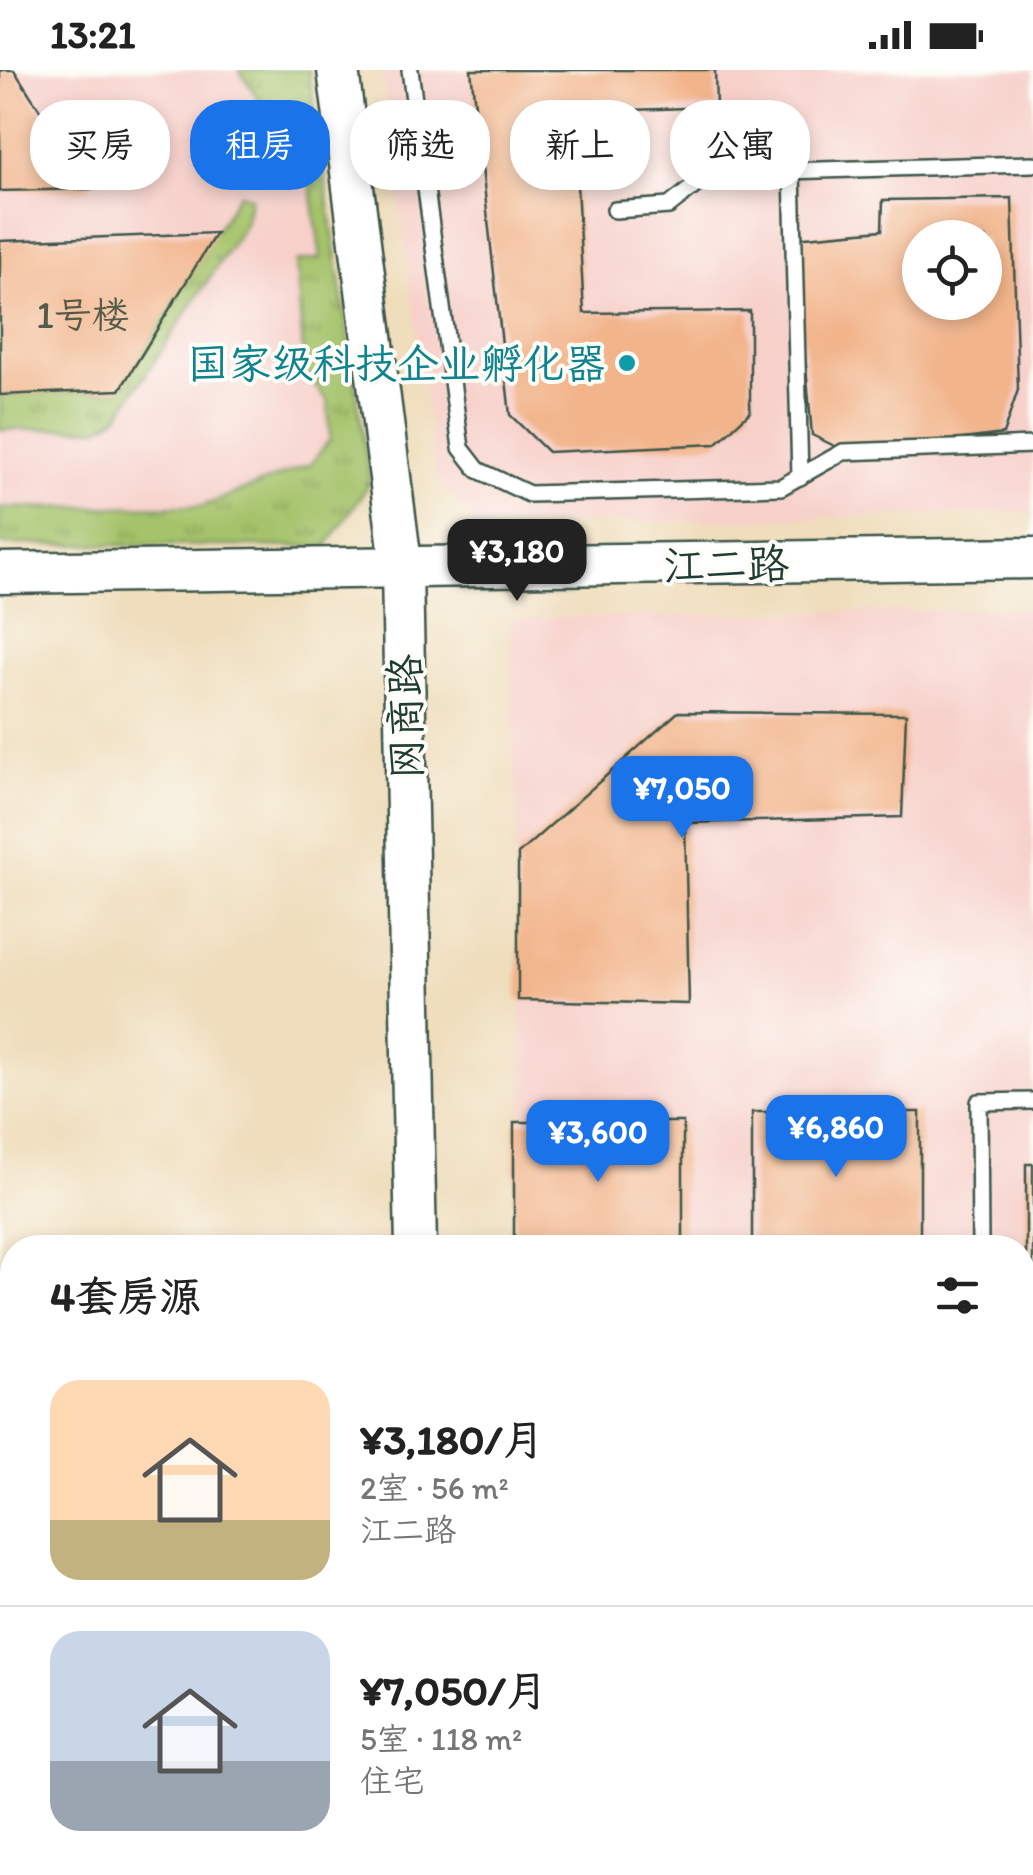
<!DOCTYPE html>
<html lang="zh">
<meta charset="utf-8">
<style>
body{margin:0;font-family:Itim,"LXGW WenKai TC",sans-serif;background:#f2f2f2;color:#222;height:100vh;display:flex;flex-direction:column;font-size:38px;white-space:nowrap}
*{box-sizing:border-box;margin:0}
p{font-size:32px;color:#767676}
.icon{flex:none;width:55px;height:55px;fill:none;stroke:currentColor;stroke-width:2;stroke-linecap:round;stroke-linejoin:round}
.map{position:relative;flex:1;overflow:hidden}
.sheet{position:absolute;left:0px;top:1165px;width:1035px;height:640px;display:flex;flex-direction:column;background:#fff;border-radius:40px 40px 0 0;box-shadow:0 5px 15px #0003}
.sheet>*{flex:none}
.banner{position:absolute;left:30px;top:30px;width:975px;height:90px;display:flex;gap:20px}
.fabs{position:absolute;left:902px;top:150px;display:grid;gap:20px}
.fabs a{display:grid;place-items:center;width:100px;height:100px;border-radius:50%;background:#fff;box-shadow:0 5px 15px #0003;font-size:50px}
.price{position:absolute;translate:-50% -85px;padding:0 22px;border-radius:20px;background:#1a73e8;color:#fff;font-size:32px;line-height:65px;filter:drop-shadow(0 2px 5px #0008)}
.price::after{content:'';position:absolute;left:50%;top:60px;width:30px;height:22px;margin-left:-15px;background:inherit;clip-path:polygon(0 0,100% 0,50% 100%)}
.price.selected{background:#222;color:#fff}
ul{padding:0;list-style:none}
li{display:flex;align-items:center;gap:30px;height:250px;padding:0 50px}
li+li{border-top:2px solid #e0e0e0}
li span{display:grid;place-items:center;flex:none;width:280px;height:200px;border-radius:30px;color:#555}
li>.icon{margin-inline-start:auto}
span .icon{width:120px;height:120px;fill:#fffc;stroke-width:1}
li b{font-size:42px}
h2{display:flex;justify-content:space-between;align-items:center;height:120px;padding:0 50px;font-size:42px}
.chip{padding:0 35px;border-radius:40px;background:#fff;box-shadow:0 5px 15px #0003;font-size:35px;line-height:90px}
.chip.selected{background:#1a73e8;color:#fff}
.status{display:flex;justify-content:space-between;align-items:center;height:70px;padding:0 50px;background:#fff;direction:ltr}
.status svg{height:28px;fill:currentColor}
.map>svg:first-child{display:block}
</style>
<div class="status"><b>13:21</b><svg viewBox="0 0 49 12"><path d="M0 12V9h3v3zM5 12V6h3v6zM10 12V3h3v9zM15 12V0h3v12zM26 1h20v11H26zM47 4h2v5h-2z"/></svg></div>
<div class="map">
<svg width="1033" height="1805" viewBox="0 0 1033 1805">
<defs>
<pattern id="grass-tufts" width="24" height="20" patternUnits="userSpaceOnUse" patternTransform="scale(2.5)"><rect width="24" height="20" fill="#a5c36a"/><path d="M3 7l-1-3M5 7V3M7 7l1-3M15 17l-1-3M17 17v-4M19 17l1-3" fill="none" stroke="#86a058"/></pattern>
</defs>
<rect width="100%" height="100%" fill="#fdfcf7"/>
<filter id="ink" filterUnits="userSpaceOnUse"><feTurbulence type="fractalNoise" baseFrequency=".01" numOctaves="2"/><feDisplacementMap in="SourceGraphic" scale="20" xChannelSelector="R" yChannelSelector="G"/><feConvolveMatrix kernelMatrix="1 2 1 2 8 2 1 2 1" color-interpolation-filters="sRGB"/></filter>
<filter id="wash" filterUnits="userSpaceOnUse"><feTurbulence type="fractalNoise" baseFrequency=".0048" numOctaves="4" result="noise"/><feDisplacementMap in="SourceGraphic" scale="40" xChannelSelector="R" yChannelSelector="G"/><feGaussianBlur stdDeviation="2.25" result="paint"/><feColorMatrix in="noise" values="0 0 0 0 0 0 0 0 0 0 0 0 0 0 0 0 0 1.4 0 .05"/><feComposite in="paint" operator="in"/></filter>
<g filter="url(#wash)">
<rect width="100%" height="100%" fill="#efddbb"/>
<!-- built -->
<g fill="#f7d0ca" fill-rule="evenodd">
<path d="M0,0H309L370,413L326,477L0,474Z"/>
<path d="M382,0H1033V442L476,456L436,408ZM920,168H985V232H920Z"/>
<path d="M1033,538V1523H1022V1178L526,1177L511,548Z"/>
</g>
<!-- grass -->
<g fill="url(#grass-tufts)" stroke="#62804f" stroke-width="2.5">
<path d="M239,0H309L370,413L326,477L0,474V438L203,436L311,394L330,369L328,331L305,305L296,192L321,188L309,105L284,108L270,78L278,58Z"/>
<path d="M239,123L251,127L245,154L118,346L99,358L0,360V325L120,320Z"/>
</g>
<g id="blocks">
<!-- building -->
<g fill="#f2b48a" fill-rule="evenodd">
<path d="M0,0H14L91,119L0,121Z"/>
<path d="M471,0H715L716,37L573,42L584,243L750,241V342L716,374L548,382L510,345Z"/>
<path d="M1012,128L1018,320L1003,364L849,383L812,365L795,168L882,160L883,130ZM920,168H985V232H920Z"/>
<path d="M216,163L120,320L0,325V171Z"/>
<path d="M678,642L906,644L902,747L685,753L689,934L518,930V784Z"/>
<rect x="752" y="1042" width="168" height="136"/>
<rect x="514" y="1052" width="169" height="126"/>
<rect x="1026" y="1094" width="7" height="301"/>
</g>
</g>
</g>
<g filter="url(#ink)">
<use href="#blocks" fill-opacity="0" stroke="#3e5548" stroke-width="2.5"/>
<g fill="none" stroke-linecap="round" stroke-linejoin="round">
<!-- lane casing -->
<g stroke="#3e5548" stroke-width="20">
<g id="lane">
<path d="M410,0L461,378L478,400L529,424L781,417L843,382L1033,375"/>
<path d="M792,101L800,407"/>
<path d="M615,140L669,136L711,103L1033,94"/>
<path d="M980,1178L979,1032L1033,1031"/>
<path d="M1022,1445H1033"/>
</g>
</g>
<!-- secondary casing -->
<g stroke="#3e5548" stroke-width="45">
<g id="secondary">
<path d="M338,0L402,501L416,1178"/>
<path d="M0,503L1033,488"/>
<path d="M429,1792V1805"/>
</g>
</g>
<!-- primary casing -->
<g stroke="#3e5548" stroke-width="50">
<g id="primary">
<path d="M1022,1617H1033"/>
<path d="M0,1635H12"/>
<path d="M1022,1682H1033"/>
<path d="M0,1691H12"/>
</g>
</g>
<!-- lane -->
<use href="#lane" stroke="#fff" stroke-width="15"/>
<!-- secondary -->
<use href="#secondary" stroke="#fff" stroke-width="40"/>
<!-- primary -->
<use href="#primary" stroke="#fff" stroke-width="45"/>
</g>
</g>
<!-- markers -->
<circle fill="#0f9aa8" stroke="#fdfcf7" stroke-width="4" cx="627" cy="293" r="10"/>
<g text-anchor="middle" stroke-width="8" stroke-linejoin="round" paint-order="stroke">
<!-- number labels -->
<g font-size="38" fill="#545b4a">
<text x="83" y="258">1号楼</text>
</g>
<!-- culture labels -->
<g font-size="42" fill="#0d838f" stroke="#fdfcf7" text-anchor="end">
<text x="607" y="308">国家级科技企业孵化器</text>
</g>
<!-- street labels -->
<g font-size="42" fill="#1f3d34" stroke="#fdfcf7">
<text transform="translate(726 494) rotate(-1)" y="15">江二路</text>
<text transform="translate(405 647) rotate(-91)" y="15">网商路</text>
</g>
</g>
</svg>
<div class="fabs">
<a><svg class="icon" aria-label="locate" viewBox="0 0 24 24"><circle cx="12" cy="12" r="6"/><path d="M12 2v4M12 18v4M2 12h4M18 12h4"/></svg></a>
</div>
<b class="price selected" style="left:517px;top:534px">¥3,180</b>
<b class="price" style="left:682px;top:771px">¥7,050</b>
<b class="price" style="left:836px;top:1110px">¥6,860</b>
<b class="price" style="left:598px;top:1115px">¥3,600</b>
<div class="banner">
<a class="chip">买房</a>
<a class="chip selected">租房</a>
<a class="chip">筛选</a>
<a class="chip">新上</a>
<a class="chip">公寓</a>
</div>
<section class="sheet">
<h2>4套房源<svg class="icon" aria-label="filters" viewBox="0 0 24 24"><path d="M4 7h16M4 17h16"/><circle cx="9" cy="7" r="2"/><circle cx="15" cy="17" r="2"/></svg></h2>
<ul>
<li><span style="background:linear-gradient(#ffd9b3 70%,#c2b280 0)"><svg class="icon" aria-label="home" viewBox="0 0 24 24"><path d="M3 11l9-7 9 7M6 9v11h12V9"/></svg></span><div><b>¥3,180/月</b><p>2室 · 56 m²</p><p>江二路</p></div></li>
<li><span style="background:linear-gradient(#c9d6e8 65%,#9aa5b1 0)"><svg class="icon" aria-label="home" viewBox="0 0 24 24"><path d="M3 11l9-7 9 7M6 9v11h12V9"/></svg></span><div><b>¥7,050/月</b><p>5室 · 118 m²</p><p>住宅</p></div></li>
</ul>
</section>
</div>
